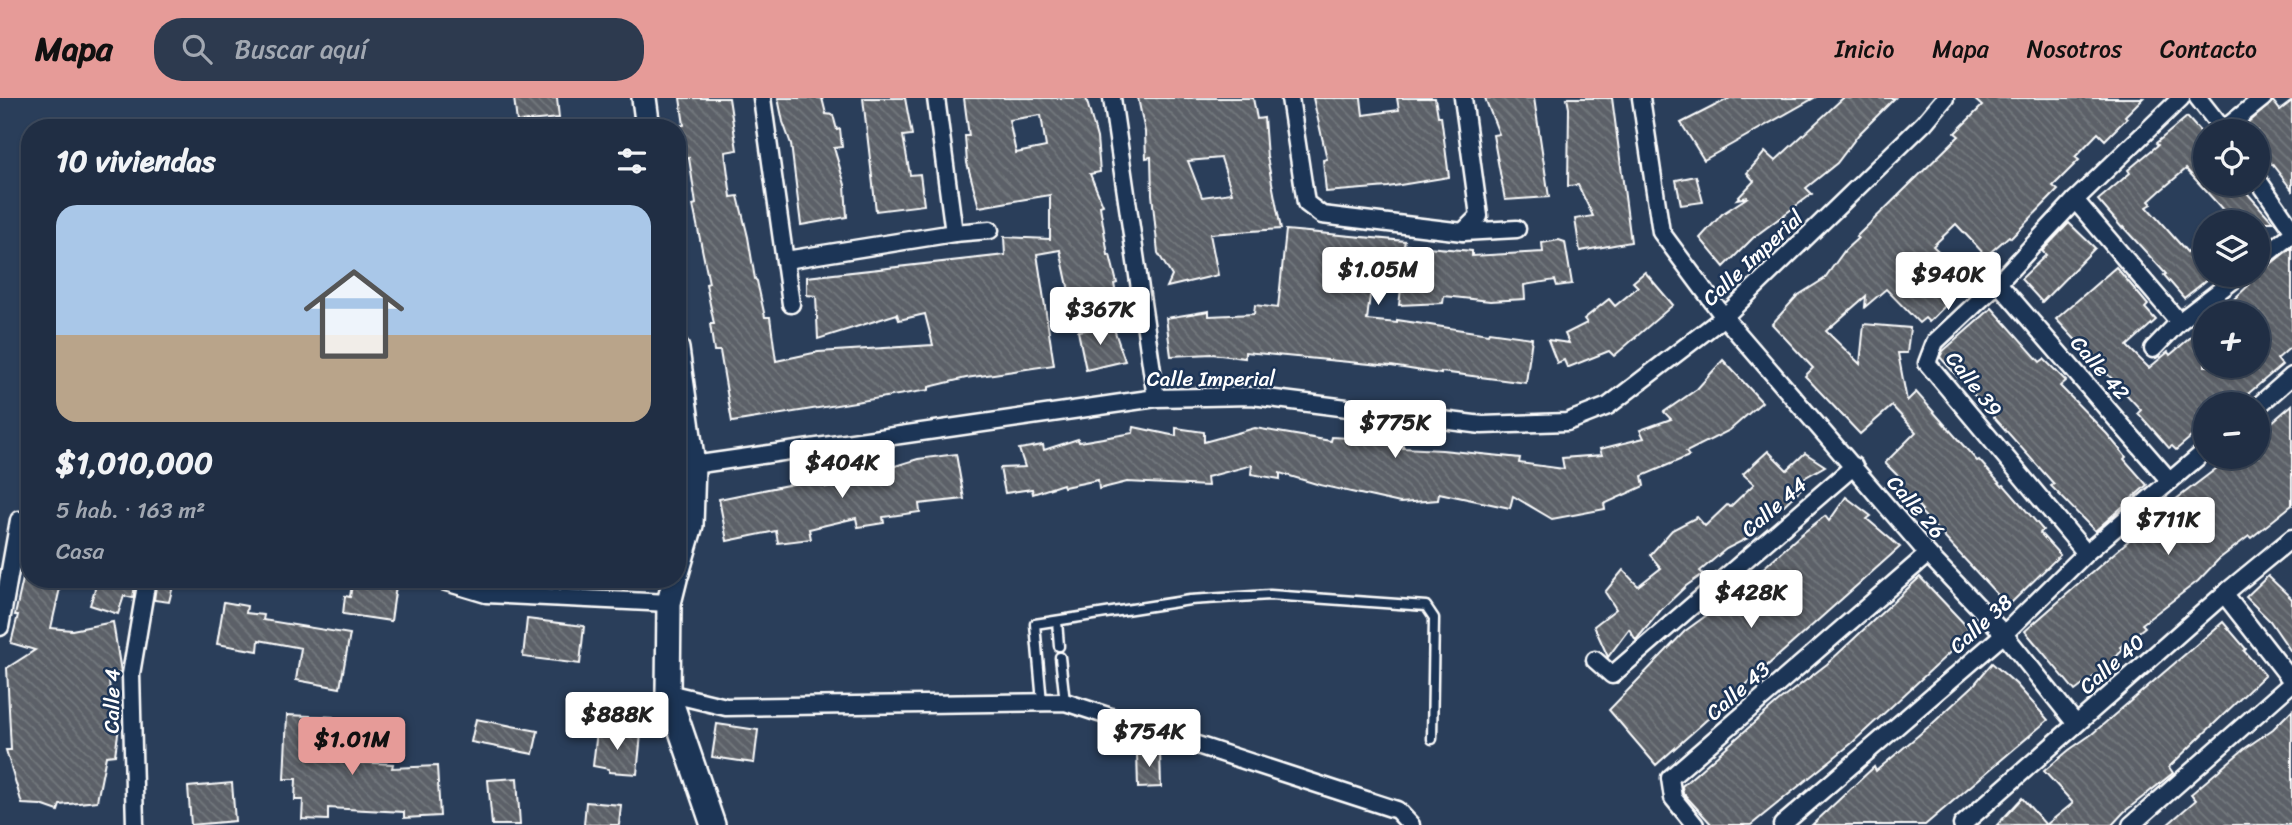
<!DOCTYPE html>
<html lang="es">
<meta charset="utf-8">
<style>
body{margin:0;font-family:Sriracha,sans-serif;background:#2d3a4f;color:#f1f3f6;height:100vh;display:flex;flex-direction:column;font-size:26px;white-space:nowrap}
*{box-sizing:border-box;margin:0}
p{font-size:23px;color:#a2a8b2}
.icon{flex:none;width:38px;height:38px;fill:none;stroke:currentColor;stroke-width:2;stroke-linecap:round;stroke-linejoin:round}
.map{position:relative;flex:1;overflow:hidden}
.details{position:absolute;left:21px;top:21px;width:665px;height:469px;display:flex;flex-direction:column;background:#202e44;border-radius:28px;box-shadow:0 2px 5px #0004,0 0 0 2px #3d4a5d}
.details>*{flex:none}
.controls{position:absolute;left:2193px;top:21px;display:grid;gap:14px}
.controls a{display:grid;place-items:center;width:77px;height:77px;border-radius:50%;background:#202e44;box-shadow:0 2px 5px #0004,0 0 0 2px #3d4a5d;font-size:35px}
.price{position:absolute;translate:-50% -60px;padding:0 16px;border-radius:7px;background:#fff;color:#222;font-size:23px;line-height:46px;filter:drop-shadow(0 2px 4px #0008)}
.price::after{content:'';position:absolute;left:50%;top:42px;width:21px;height:16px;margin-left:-10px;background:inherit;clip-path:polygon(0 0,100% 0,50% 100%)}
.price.selected{background:#e69b98;color:#111}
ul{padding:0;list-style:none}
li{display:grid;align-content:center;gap:14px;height:371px;padding:0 35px}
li+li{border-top:2px solid #3d4a5d}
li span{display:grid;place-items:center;height:217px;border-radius:21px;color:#555}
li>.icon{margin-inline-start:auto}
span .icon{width:126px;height:126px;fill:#fffc;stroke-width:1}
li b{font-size:30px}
h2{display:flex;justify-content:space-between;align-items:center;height:84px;padding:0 35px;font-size:30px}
header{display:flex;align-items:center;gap:42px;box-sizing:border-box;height:98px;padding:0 35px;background:#e69b98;color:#111}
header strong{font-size:33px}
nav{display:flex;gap:38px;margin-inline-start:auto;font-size:24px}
.search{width:490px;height:63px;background:#2d3a4f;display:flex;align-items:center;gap:18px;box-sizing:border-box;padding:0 24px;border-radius:28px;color:#a2a8b2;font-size:26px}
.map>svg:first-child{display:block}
</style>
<header>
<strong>Mapa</strong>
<div class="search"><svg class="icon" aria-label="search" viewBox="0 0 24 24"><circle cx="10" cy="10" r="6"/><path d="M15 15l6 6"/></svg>Buscar aquí</div>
<nav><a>Inicio</a><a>Mapa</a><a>Nosotros</a><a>Contacto</a></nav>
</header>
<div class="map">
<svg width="2292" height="727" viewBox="0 0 2292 727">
<defs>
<pattern id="building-back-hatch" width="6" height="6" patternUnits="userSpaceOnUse" patternTransform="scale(1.75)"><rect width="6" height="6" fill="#5c6167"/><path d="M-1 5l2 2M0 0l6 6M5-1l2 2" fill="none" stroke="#74797e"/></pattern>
</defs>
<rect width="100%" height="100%" fill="#2a3e5a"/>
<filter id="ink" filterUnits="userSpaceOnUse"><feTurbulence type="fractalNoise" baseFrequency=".0143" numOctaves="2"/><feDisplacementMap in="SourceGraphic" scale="14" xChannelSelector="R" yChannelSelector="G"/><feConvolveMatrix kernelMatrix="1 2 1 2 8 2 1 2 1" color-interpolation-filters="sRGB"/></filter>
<g filter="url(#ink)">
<!-- building -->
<g fill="url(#building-back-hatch)" stroke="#fff" stroke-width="2" fill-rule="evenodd">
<path d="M514,0H557L559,20L517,24Z"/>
<path d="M680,0H729L737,52L725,54L731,99L738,98L748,139L755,181L757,183L765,219H770L776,263L818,254L933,247L925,216L899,222L897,216L818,241L816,198L807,197V179L1005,157L1004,139L1050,141V97L979,109L967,65L965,38H969L964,0H1086L1097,40L1100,74L1090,76L1103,107L1100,108L1108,157H1110L1117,185L1114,186L1117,201L1073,211L1060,152L1037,156L1054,267L966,280L929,289V292L732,324L720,253H714L710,226H714L706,186L709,185L693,107L696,106L689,60L682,61L676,28L684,27ZM1041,17L1046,49L1016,55L1009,22Z"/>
<path d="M778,0H822L826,16L833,17L837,32L840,31L842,49L834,50L845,87L847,119L801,127L791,46L783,24Z"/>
<path d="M863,0H905L912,37L903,38L910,77L920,76L924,107L876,113Z"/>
<path d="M1138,0H1253L1257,21L1264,20L1267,59L1281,131L1210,136L1218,177L1167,189L1172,178L1158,155L1152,96L1151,59L1146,60L1145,34ZM1221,60L1232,95L1202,99L1188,63Z"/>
<path d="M1313,0H1361L1363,17L1399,12L1397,0H1435L1438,18H1441L1449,79L1388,89L1326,94L1323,62L1327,61Z"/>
<path d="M1485,0H1534L1549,99L1505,102L1493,37L1499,36Z"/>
<path d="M1567,0H1612L1631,144L1580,153L1575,121L1593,118L1578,87L1568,88L1569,10Z"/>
<path d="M1730,0H1814L1704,62L1681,25Z"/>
<path d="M1843,0H1895L1859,36L1837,65L1806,90L1812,96L1754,139L1724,169L1700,140L1722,116L1748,99L1737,101L1754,83L1747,75L1765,54L1775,63Z"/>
<path d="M1973,0H2143L2125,18L2127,20L2105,42L2098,35L2075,59L2079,62L2053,88L2058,92L2011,140L2009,138L1986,158L1956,126L1933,148L1966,180L1942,204L1945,208L1929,224L1925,220L1919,225L1886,191L1865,209L1866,198L1826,233L1860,266L1864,226L1910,230L1907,255H1898L1907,303L1916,294L1977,363L1979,362L2002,388L2004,387L2043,432L2040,435L2060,457L2008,508L1920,413L1922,412L1899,387L1903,383L1885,365L1916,334L1892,308L1860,336L1805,278L1813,270L1772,226L1797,198L1824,181L1845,152L1858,140L1856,139L1959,38L1955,35L1982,8Z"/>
<path d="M2273,3L2280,12L2292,3V92L2258,48V33H2251L2246,27Z"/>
<path d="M2187,19L2205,39V86H2239L2273,124H2234L2186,71L2160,93L2149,103L2152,106L2147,109L2187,154L2205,139V177H2213L2184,200L2164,177L2166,176L2123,129L2122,130L2098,102L2130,75L2128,72L2158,47L2156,45Z"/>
<path d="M1696,78L1703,104L1681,107L1676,82Z"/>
<path d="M2069,125L2095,150L2042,204L2021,181L2046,157L2042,153Z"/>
<path d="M1286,132L1405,143L1404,147L1472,153V158L1543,154L1542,145L1559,142L1565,144L1572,186L1557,188L1555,182L1524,187L1525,201L1490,203L1444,198L1443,205L1399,207L1401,191L1371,189L1367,222L1397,225V222L1488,236L1489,234L1532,240L1526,285L1441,274V276L1391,268L1245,254V260L1212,256L1171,258L1166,220L1209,213V218L1254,216L1255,207L1278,210Z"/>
<path d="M2292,149V248L2277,261L2282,267L2236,306H2205V327L2176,352L2172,348L2169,350L2138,315L2141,312L2056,221L2116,169L2148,207L2145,210L2156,222L2127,248L2149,270L2168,254L2170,257L2205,227V268H2258V215H2219L2249,187L2247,185Z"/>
<path d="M1645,174L1673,207L1614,258L1609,253L1569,269H1567L1564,262L1557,265L1548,242L1569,245L1565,236L1587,225L1584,221L1609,201L1615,208L1638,189L1633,184Z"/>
<path d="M1992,210L2040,264L2044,261L2066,283L2060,288L2107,336L2126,359L2124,361L2147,387L2095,433L2051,388L2054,386L1940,259L1943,253Z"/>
<path d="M1113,228L1125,263L1086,272L1078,233Z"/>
<path d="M1723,262L1762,304L1730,332L1686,354L1689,358L1642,378L1644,388L1604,406L1605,411L1552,421L1513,398L1510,410L1439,395L1438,402L1400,405L1320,387L1280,375V381L1251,376L1252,367L1207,379L1208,388L1127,384L1099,391L1098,382L1064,389L1063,386L1033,396L1032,391L1005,395L1000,370L1025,369L1019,351L1043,347L1044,352L1078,341L1079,344L1133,335L1134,329L1176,338V330L1204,334V344L1255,330L1331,343L1332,339L1368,341L1403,347V350L1442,352L1520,360L1519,365L1564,371L1562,360L1602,357L1600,351L1644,340L1640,332L1671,321L1664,314L1697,291Z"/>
<path d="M2292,307V407L2251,440L2249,438L2219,461L2198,483L2142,526L2145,529L2120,549L2123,552L2100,574L2075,593L2025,533L2175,402L2221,367L2216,359H2258V336Z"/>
<path d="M1768,353L1787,372L1805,355L1825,368L1799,383L1804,388L1784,407L1748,430L1754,437L1726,451L1700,473L1703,476L1686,488L1661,512L1636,542L1629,531L1608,559L1594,528L1616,511L1605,494L1623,472L1638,488L1661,470L1650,457L1672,432L1697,419L1705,428L1727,407L1730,409L1754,386L1743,376Z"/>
<path d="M956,356L964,401L919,406L920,414L883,419L884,425L858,429L856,420L809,431L811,441L778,445L776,433L727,443L719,401L827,379L826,389L918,361Z"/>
<path d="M1846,399L1871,418L1867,421L1900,449L1656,667L1609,612L1685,533L1729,501L1799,438L1825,418L1829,423Z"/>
<path d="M2268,478L2292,501V555L2270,523L2246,499Z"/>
<path d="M1920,479L1972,534L1852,645L1751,727H1712L1683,695L1682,688L1779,603L1827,566Z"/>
<path d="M23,481H62L51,530L72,532L113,524L121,574L109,580L110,597L119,629L115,657L106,658L97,703L60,707L58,713L41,707L22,706L6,652H11L7,570L35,552L11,545L18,517H15Z"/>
<path d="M98,481H136L133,500L124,498L118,516L90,507Z"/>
<path d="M157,481L174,484L169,504L154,502Z"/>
<path d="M353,481L396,487L391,523L343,516L345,498L350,499Z"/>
<path d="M224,504L247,508L246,515L264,517L263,522L350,536L340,590L296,582L301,550L259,542L258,553L217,546Z"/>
<path d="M527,521L584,528L580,566L523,559Z"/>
<path d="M2223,524L2246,551L2244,553L2265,577L2169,669L2173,675L2124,714L2112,727H2046L2073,705L2044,673L2069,652L2092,636Z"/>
<path d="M1992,565L2016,586L2048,622L1925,727H1812L1874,669L1876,673L1933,625L1973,588Z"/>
<path d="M2292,612V727H2167L2196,702L2191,696L2244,651L2273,631Z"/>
<path d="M287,617L333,619L331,663L393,666L392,670L437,668L440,718L404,720V714L328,710V722L302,721L303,702H295L296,681H284Z"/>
<path d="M476,621L538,633L533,656L471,644Z"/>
<path d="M717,626L758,632L754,665L712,659Z"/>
<path d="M597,633L641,636L637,676L609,674V671L593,668Z"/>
<path d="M1160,653L1161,689L1138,690L1137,654Z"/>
<path d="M517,680L520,727H492L488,682Z"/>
<path d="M232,685L235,723L191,727L188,689Z"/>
<path d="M2022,700L2046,727H1997Z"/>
<path d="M586,704L621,707L619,727H584Z"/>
</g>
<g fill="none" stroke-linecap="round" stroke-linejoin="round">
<!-- lane casing -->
<g stroke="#fff" stroke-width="13">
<g id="lane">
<path d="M1057,523L1059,548"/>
<path d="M1060,559L1065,604"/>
<path d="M1042,604L1035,526L1190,502L1270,497L1426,508L1434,520L1432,641"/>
</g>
</g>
<!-- street casing -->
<g stroke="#fff" stroke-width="21">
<g id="street">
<path d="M762,0L791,206"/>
<path d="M936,0L954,135"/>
<path d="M1112,0L1156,300"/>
<path d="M1290,0L1306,105L1322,117L1463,134L1517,131"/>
<path d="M1463,0L1479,118L1463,134"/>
<path d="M1641,0L1661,134L1724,219L1928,456L2004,536L2076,626"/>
<path d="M2198,0L2224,33"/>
<path d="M2223,32L2263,0"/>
<path d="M2258,82L2292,131"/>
<path d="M2075,102L2179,224"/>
<path d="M786,162L954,135L990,132"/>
<path d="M2258,163L2292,136"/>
<path d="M1998,185L2170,383"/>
<path d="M2153,251L2179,224L2240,177"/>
<path d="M2258,308L2292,278"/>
<path d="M693,367L1156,300L1252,298L1482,327L1567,324L1608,308L1724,219L1924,25L1945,0"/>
<path d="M2086,455L1927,265L1935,244L1998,185L2075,102L2181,0"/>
<path d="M436,481L486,496L669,505"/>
<path d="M2224,496L2292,583"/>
<path d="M0,529L19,422"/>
<path d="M1595,562L1612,577L1854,368"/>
<path d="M668,595L726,609L1065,604L1397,712L1411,727"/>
<path d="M135,727L131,576L147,481"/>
<path d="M1695,727L1673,700L1670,680L1928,456"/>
<path d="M1782,727L2004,536L2086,455L2205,353"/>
<path d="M1962,727L2224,496L2292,440"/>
<path d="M2131,727L2292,585"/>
</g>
</g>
<!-- secondary casing -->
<g stroke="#fff" stroke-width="28">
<g id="secondary">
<path d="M644,0L648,30"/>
<path d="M677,251L693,367L691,427L677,475"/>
<path d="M675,481L669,505L668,595L713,727"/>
</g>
</g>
<!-- lane -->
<use href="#lane" stroke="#1d3557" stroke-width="8"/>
<!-- street -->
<use href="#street" stroke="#1d3557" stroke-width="16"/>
<!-- secondary -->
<use href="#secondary" stroke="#1d3557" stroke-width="23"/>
</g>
</g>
<g text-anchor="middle" stroke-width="5" stroke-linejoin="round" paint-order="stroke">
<!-- street labels -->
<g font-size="21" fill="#fff" stroke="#1d3557">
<text transform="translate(1753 160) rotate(-43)" y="7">Calle Imperial</text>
<text transform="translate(2100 270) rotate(49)" y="7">Calle 42</text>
<text x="1211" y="288">Calle Imperial</text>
<text transform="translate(1974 286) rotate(52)" y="7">Calle 39</text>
<text transform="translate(1774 409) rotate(-41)" y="7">Calle 44</text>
<text transform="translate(1916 409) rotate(49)" y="7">Calle 26</text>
<text transform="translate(1981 526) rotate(-42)" y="7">Calle 38</text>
<text transform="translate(2112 566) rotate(-41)" y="7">Calle 40</text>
<text transform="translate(1738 593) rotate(-41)" y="7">Calle 43</text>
<text transform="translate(112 603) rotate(-89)" y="7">Calle 4</text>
</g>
</g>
</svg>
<div class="controls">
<a><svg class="icon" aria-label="locate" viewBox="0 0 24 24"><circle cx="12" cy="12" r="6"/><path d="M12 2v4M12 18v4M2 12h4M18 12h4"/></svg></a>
<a><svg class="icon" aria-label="layers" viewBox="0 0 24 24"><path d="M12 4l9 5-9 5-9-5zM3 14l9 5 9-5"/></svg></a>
<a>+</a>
<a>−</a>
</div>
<b class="price" style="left:1378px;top:209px">$1.05M</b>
<b class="price" style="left:1948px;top:214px">$940K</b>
<b class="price" style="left:1100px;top:249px">$367K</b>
<b class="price" style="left:1395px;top:362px">$775K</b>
<b class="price" style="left:842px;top:402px">$404K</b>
<b class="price" style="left:2168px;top:459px">$711K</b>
<b class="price" style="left:1751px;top:532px">$428K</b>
<b class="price" style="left:617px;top:654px">$888K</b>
<b class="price" style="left:1149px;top:671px">$754K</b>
<b class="price selected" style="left:352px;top:679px">$1.01M</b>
<section class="details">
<h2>10 viviendas<svg class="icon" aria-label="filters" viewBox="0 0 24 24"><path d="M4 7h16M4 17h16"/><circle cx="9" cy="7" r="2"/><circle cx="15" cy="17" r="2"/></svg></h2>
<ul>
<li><span style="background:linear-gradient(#a9c7e8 60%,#b9a48a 0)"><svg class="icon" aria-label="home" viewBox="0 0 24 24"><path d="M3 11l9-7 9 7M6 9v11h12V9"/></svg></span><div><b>$1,010,000</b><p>5 hab. · 163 m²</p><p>Casa</p></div></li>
</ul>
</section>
</div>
